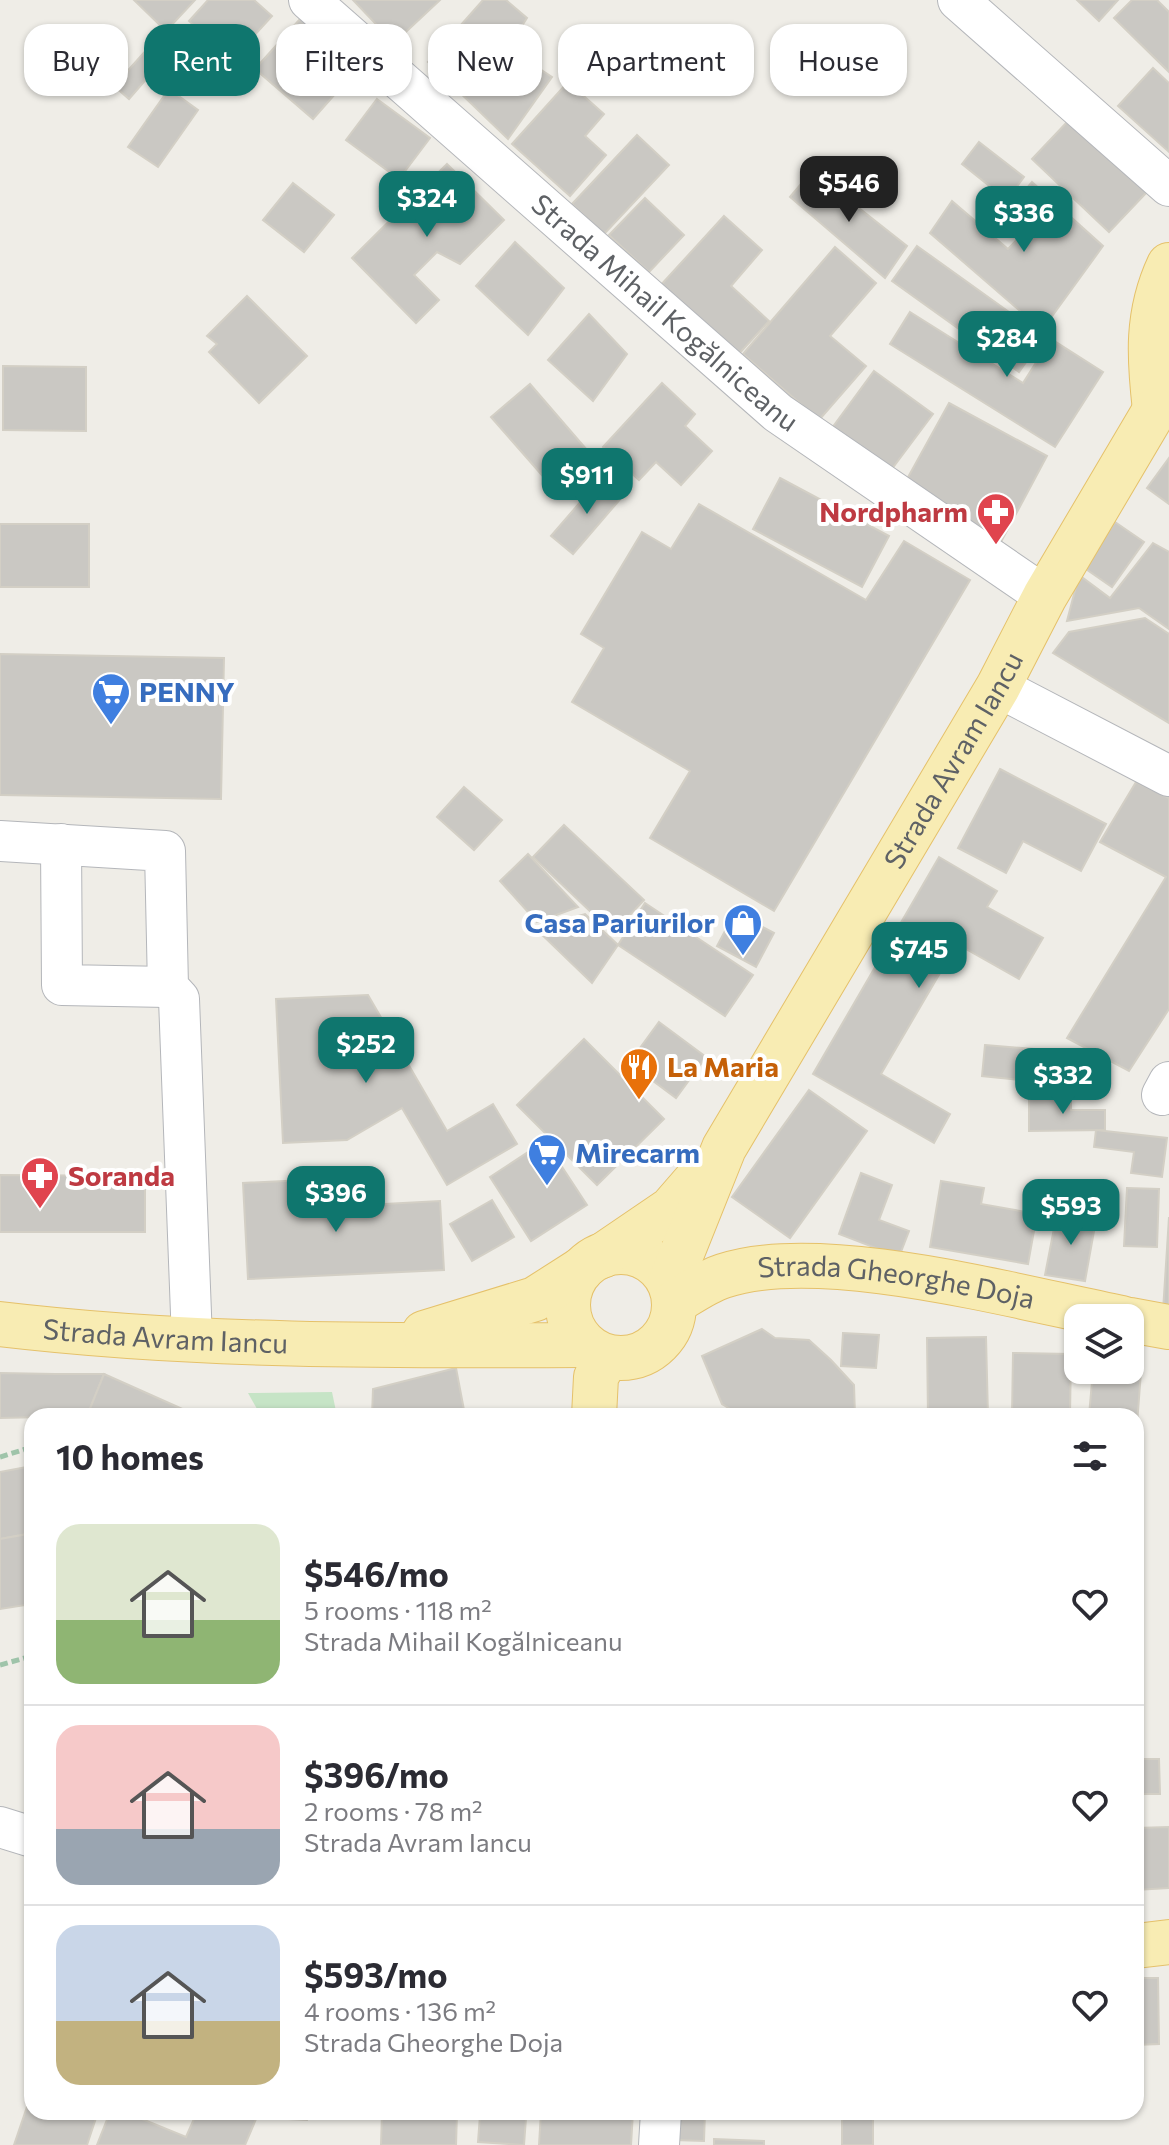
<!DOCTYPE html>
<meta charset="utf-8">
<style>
body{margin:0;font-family:Commissioner,sans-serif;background:#f7f7f7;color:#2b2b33;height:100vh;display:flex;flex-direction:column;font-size:30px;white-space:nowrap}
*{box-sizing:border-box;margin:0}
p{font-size:26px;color:#7c7c81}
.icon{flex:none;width:44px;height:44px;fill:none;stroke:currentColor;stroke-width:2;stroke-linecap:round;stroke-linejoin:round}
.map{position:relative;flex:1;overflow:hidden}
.details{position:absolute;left:24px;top:1408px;width:1120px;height:712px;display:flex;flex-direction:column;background:#fff;border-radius:24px;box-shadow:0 2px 6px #0004}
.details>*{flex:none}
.banner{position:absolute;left:24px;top:24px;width:1122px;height:72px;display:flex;gap:16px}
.fabs{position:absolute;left:1064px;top:1304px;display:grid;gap:16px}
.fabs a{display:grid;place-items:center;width:80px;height:80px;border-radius:16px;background:#fff;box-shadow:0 2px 6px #0004;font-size:40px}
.price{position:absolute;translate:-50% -68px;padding:0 18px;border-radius:16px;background:#0f766e;color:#fff;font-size:26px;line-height:52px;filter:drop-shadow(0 2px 4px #0008)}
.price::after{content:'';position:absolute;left:50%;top:48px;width:24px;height:18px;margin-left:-12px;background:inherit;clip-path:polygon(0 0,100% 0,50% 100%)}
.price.current{background:#222;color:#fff}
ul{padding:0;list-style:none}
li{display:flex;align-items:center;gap:24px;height:200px;padding:0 32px}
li+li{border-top:2px solid #e1e1e2}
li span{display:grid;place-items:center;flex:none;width:224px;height:160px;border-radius:24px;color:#555}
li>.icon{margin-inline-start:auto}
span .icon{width:96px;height:96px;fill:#fffc;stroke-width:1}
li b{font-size:34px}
h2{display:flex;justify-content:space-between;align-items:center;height:96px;padding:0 32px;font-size:34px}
.chip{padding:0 28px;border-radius:24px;background:#fff;box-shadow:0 2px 6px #0004;font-size:28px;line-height:72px}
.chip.current{background:#0f766e;color:#fff}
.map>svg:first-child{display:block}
</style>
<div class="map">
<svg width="1169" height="2145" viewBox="0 0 1169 2145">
<rect width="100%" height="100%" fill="#efede7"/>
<!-- green -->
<path fill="#c6e4c6" d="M332,1392L337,1416H261L248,1393Z"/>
<!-- building -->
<g fill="#cac8c3" stroke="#d3cfc5" stroke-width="2">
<path d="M134,0H195L166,31Z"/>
<path d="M208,0H254L272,16L232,60L189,21Z"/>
<path d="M353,0H440L394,43Z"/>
<path d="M483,0H506L527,18L508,48L552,77L508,139L428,62Z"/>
<path d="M1077,0H1118L1099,21Z"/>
<path d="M1132,0H1157L1169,12V72L1114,18Z"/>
<path d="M301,18L358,68L313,119L255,69Z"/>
<path d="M148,48L163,60L129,99L114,86Z"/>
<path d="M1153,68L1169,83V152L1118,106Z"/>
<path d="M568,82L604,114L585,136L606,155L570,196L512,144Z"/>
<path d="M169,89L198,110L158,167L128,147Z"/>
<path d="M377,99L430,138L399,179L346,140Z"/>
<path d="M1070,119L1147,192L1109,232L1032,159Z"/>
<path d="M637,135L669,165L604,234L572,204Z"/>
<path d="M979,142L1024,177L1007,200L962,164Z"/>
<path d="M447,164L504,220L460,264L437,252L414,275L439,300L416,323L352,258Z"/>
<path d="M812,171L907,246L885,278L790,197Z"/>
<path d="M1032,182L1103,246L1042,330L930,233L952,201L1008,249L1031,225L1011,207Z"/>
<path d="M293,183L334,215L304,252L263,220Z"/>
<path d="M645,198L684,235L649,272L609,235Z"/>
<path d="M724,216L762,250L731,286L769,321L736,357L659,287Z"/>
<path d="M515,242L564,288L528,335L476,286Z"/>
<path d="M917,246L1044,337L1019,372L892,281Z"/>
<path d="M835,247L876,283L830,336L866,366L819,420L743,354Z"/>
<path d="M247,296L307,356L259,403L209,352L217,344L207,336Z"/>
<path d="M910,312L1023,383L1051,339L1103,372L1055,447L890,344Z"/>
<path d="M589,314L627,354L593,401L548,360Z"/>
<path d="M3,366L86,367V431L3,430Z"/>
<path d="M874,371L933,414L891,470L832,428Z"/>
<path d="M662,383L695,414L685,426L712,451L681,485L656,462L639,480L603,447Z"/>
<path d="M530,384L593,457L555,490L491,417Z"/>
<path d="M949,403L1047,456L1001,542L902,488Z"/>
<path d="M1169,458V504L1147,488Z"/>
<path d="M601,478L622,497L573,554L551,536Z"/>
<path d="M780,478L889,536L862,587L753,529Z"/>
<path d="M699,504L866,600L904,541L970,580L774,911L650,838L690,771L572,702L604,648L581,634L642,532L671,549Z"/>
<path d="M1115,522L1144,542L1112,587L1083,567Z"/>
<rect x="0" y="524" width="89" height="63"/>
<path d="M1153,543L1169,552V629L1139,608L1067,621L1079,575L1110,598Z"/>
<path d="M1145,618L1169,634V723L1053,653L1069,632Z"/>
<path d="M0,654L224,658L221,799L0,795Z"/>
<path d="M1000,769L1106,824L1081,871L1023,841L1006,873L958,848Z"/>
<path d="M1136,782L1169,798V1009L1129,1071L1067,1038L1166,877L1100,842Z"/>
<path d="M464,787L502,820L474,850L437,817Z"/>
<path d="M564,825L644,900L613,933L533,857Z"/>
<path d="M528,854L578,907L537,922L500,881Z"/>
<path d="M939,857L997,891L987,907L1043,938L1019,979L957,944L881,1074L950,1114L934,1143L813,1074Z"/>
<path d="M645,903L753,975L725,1016L618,945Z"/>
<path d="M735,912L774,933L756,967L717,946Z"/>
<path d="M585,914L618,945L592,983L535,928Z"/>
<path d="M368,995L447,1131L493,1104L517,1144L447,1185L402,1108L347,1140L283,1143L276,999Z"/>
<path d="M659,1022L706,1057L676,1098L629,1063Z"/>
<path d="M584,1039L664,1119L597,1185L517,1105Z"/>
<path d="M985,1045L1034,1049L1031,1081L982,1076Z"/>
<path d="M809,1090L867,1131L790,1238L732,1197Z"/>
<path d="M1071,1098V1110H1105V1130L1029,1131V1099Z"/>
<path d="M1096,1130L1167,1138L1162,1177L1131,1173L1134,1152L1094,1147Z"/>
<path d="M545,1141L587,1205L531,1241L490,1177Z"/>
<path d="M861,1173L892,1185L879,1220L909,1231L899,1257L839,1234Z"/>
<path d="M0,1175L145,1176V1232H0Z"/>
<path d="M325,1179L327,1207L440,1201L444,1270L248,1279L243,1183Z"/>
<path d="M941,1181L984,1188L981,1204L1037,1214L1028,1264L930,1247Z"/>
<path d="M1127,1188L1159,1189L1157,1247L1124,1246Z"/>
<path d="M492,1200L514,1237L472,1261L450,1224Z"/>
<path d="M1057,1213L1096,1220L1085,1281L1045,1275Z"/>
<path d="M1169,1217V1312L1163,1311Z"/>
<path d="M762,1329L775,1338L809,1340L831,1360L854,1385L855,1416H742L722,1404L702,1356Z"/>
<path d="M843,1333L879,1335L876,1368L841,1366Z"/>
<path d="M986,1337L988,1416H928L927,1338Z"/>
<path d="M1013,1353L1071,1354L1070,1416H1012Z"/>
<path d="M456,1368L464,1410L491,1412V1416H372L373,1389Z"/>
<path d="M1093,1370L1141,1372L1136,1437V1416H1089Z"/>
<path d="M0,1373L55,1374H104L87,1416L0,1418Z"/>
<path d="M104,1374L198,1416H87Z"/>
<path d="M32,1466V1533L0,1539V1472Z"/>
<path d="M28,1534L32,1604L0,1609V1539Z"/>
<path d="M1136,1759H1159L1160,1794H1136Z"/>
<path d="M1169,1827V1888L1136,1890V1828Z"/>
<path d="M1136,1978H1158L1159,2044L1136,2045Z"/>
<path d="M32,2092V2112H98L87,2145H14Z"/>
<path d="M110,2112H125L186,2137L197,2112H259L245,2145H97Z"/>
<path d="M269,2112H308L307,2120L269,2118Z"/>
<path d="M382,2112L457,2113L456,2145H381Z"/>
<path d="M541,2112H633L631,2145H539Z"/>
<path d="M675,2112H705L704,2141L674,2140Z"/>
<rect x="842" y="2112" width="31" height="33"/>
<path d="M480,2115L526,2118L524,2145L478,2142Z"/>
<path d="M714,2139L764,2141V2145H714Z"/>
</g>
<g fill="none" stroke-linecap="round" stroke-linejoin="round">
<!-- minor casing -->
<g stroke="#b4b6ba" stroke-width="42">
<g id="minor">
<path id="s1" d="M309,0L778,413L1045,596"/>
<path d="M958,0L1169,186"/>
<path d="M998,687L1169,776"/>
<path d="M0,841L165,851L168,987L179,999L192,1340"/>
<path d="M61,844L62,985L168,987"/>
<path d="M1162,1095L1169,1082"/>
<path d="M0,1827L32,1837"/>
<path d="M659,2145L661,2112"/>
</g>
</g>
<!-- major casing -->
<g stroke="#e5c16a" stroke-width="46">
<g id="major">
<path d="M1155,410C1149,358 1146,314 1169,265"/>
<circle cx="621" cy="1305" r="53"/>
<path d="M602,1256L671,1209L704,1171"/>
<path id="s2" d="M670,1283L724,1148L998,687L1045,596L1155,410"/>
<path id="s3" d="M675,1302C690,1293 707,1281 723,1276C821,1243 1019,1298 1122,1318"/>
<path d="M1130,1320L1169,1327"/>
<path id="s4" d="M0,1324C194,1347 389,1346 584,1345"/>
<path d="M424,1333L535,1299L582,1269"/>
<path d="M594,1416L596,1377L607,1357"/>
<path d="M1136,1946L1169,1942"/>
</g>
</g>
<!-- path -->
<g stroke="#9fc4aa" stroke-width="5" stroke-dasharray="8 4" stroke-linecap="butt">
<path d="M0,1457L32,1447"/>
<path d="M0,1665L32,1656"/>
</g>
<!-- minor -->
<use href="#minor" stroke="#fff" stroke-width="40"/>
<!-- major -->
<use href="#major" stroke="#f8ecb3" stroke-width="44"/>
</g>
<!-- icons -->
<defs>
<g id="pharmacy-pin" transform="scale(2)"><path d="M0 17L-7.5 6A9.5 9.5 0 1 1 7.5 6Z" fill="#e0444e" stroke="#fff"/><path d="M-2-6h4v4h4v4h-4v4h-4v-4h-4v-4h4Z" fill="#fff"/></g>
<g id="supermarket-pin" transform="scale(2)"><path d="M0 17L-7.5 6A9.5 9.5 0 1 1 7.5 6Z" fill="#3f7fe0" stroke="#fff"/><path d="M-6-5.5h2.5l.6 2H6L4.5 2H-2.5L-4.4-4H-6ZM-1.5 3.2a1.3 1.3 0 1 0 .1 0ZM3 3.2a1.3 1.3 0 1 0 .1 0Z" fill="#fff"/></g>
<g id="shop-pin" transform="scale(2)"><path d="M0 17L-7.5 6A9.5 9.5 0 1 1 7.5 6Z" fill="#3f7fe0" stroke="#fff"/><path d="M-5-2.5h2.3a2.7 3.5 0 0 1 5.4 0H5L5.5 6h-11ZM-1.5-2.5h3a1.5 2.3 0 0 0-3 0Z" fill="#fff"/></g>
<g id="restaurant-pin" transform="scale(2)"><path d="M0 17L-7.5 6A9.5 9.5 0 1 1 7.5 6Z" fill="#e8710a" stroke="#fff"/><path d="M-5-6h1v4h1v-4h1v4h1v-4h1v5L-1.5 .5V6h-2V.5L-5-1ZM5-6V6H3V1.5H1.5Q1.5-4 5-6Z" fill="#fff"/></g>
</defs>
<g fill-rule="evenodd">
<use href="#pharmacy-pin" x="996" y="512"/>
<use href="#supermarket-pin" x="111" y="692"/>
<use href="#shop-pin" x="743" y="923"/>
<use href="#restaurant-pin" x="639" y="1067"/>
<use href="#supermarket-pin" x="547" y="1153"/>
<use href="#pharmacy-pin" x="40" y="1176"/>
</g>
<g text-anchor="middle" stroke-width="8" stroke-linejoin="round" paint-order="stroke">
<!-- street labels -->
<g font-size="28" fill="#5e6165" stroke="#fff">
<text dy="10" stroke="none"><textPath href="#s1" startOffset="474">Strada Mihail Kogălniceanu</textPath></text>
<text dy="10" stroke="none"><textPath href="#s2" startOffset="596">Strada Avram Iancu</textPath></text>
<text dy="10" stroke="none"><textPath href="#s3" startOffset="230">Strada Gheorghe Doja</textPath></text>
<text dy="10" stroke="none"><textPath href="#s4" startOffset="166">Strada Avram Iancu</textPath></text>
</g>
<!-- health labels -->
<g font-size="28" font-weight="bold" fill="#be3a42" stroke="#fff" text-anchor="end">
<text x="968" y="522">Nordpharm</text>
<text x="68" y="1186" text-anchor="start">Soranda</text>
</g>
<!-- shop labels -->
<g font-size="28" font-weight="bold" fill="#366cbe" stroke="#fff" text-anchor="start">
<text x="139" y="702">PENNY</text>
<text x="715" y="933" text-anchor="end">Casa Pariurilor</text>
<text x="575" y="1163">Mirecarm</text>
</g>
<!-- food labels -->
<g font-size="28" font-weight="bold" fill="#c56008" stroke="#fff" text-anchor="start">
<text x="667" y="1077">La Maria</text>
</g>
</g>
</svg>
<div class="fabs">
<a><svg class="icon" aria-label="layers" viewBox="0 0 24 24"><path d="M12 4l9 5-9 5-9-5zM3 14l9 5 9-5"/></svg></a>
</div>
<b class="price current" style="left:849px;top:224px">$546</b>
<b class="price" style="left:427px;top:239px">$324</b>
<b class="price" style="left:1024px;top:254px">$336</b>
<b class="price" style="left:1007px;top:379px">$284</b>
<b class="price" style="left:587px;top:516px">$911</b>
<b class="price" style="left:919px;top:990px">$745</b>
<b class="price" style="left:366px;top:1085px">$252</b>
<b class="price" style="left:1063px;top:1116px">$332</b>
<b class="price" style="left:336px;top:1234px">$396</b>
<b class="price" style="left:1071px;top:1247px">$593</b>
<div class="banner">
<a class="chip">Buy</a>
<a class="chip current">Rent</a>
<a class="chip">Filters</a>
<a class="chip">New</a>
<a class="chip">Apartment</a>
<a class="chip">House</a>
</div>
<section class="details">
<h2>10 homes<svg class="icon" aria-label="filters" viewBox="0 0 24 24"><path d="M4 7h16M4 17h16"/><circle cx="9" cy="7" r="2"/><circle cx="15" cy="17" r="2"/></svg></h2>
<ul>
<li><span style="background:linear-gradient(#dfe7d0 60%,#8fb573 0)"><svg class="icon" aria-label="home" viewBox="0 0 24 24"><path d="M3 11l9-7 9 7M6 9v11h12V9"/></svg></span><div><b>$546/mo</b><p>5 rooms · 118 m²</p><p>Strada Mihail Kogălniceanu</p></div><svg class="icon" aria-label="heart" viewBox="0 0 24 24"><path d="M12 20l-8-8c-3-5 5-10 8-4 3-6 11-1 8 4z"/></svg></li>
<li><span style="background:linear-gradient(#f6c9c9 65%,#9aa5b1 0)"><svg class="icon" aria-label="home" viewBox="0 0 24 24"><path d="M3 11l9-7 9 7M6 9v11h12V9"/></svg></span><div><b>$396/mo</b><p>2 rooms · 78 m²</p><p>Strada Avram Iancu</p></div><svg class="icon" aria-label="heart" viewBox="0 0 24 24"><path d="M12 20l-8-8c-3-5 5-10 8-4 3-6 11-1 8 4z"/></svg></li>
<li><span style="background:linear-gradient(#c9d6e8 60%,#c2b280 0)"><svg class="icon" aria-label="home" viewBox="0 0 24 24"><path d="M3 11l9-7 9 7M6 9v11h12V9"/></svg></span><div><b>$593/mo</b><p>4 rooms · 136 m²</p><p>Strada Gheorghe Doja</p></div><svg class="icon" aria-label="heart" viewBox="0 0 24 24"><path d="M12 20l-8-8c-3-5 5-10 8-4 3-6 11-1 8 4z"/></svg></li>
</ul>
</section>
</div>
